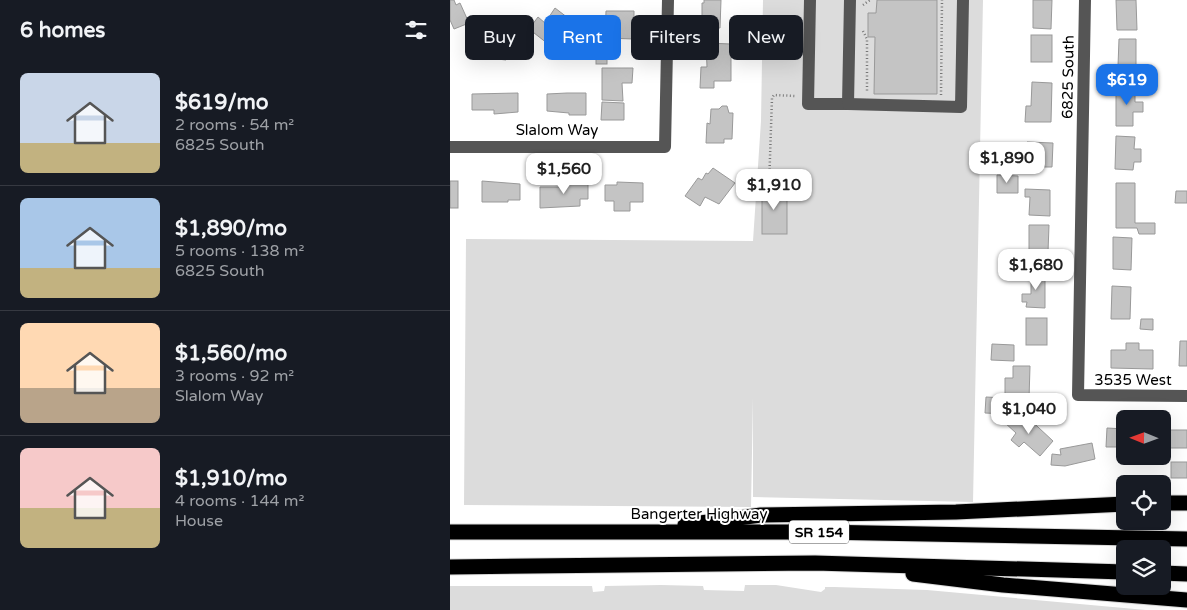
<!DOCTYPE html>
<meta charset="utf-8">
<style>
body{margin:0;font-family:"Varela Round",sans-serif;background:#242831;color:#f1f3f6;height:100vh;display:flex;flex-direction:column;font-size:19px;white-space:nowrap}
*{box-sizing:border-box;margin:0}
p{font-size:16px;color:#9ea1a6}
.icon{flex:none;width:28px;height:28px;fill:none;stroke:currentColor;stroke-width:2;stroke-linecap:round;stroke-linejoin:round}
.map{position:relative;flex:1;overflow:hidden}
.sheet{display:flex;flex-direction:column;background:#171b24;width:450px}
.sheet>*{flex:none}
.banner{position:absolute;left:15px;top:15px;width:475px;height:45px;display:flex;gap:10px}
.needle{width:32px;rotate:271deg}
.buttons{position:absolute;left:666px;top:410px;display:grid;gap:10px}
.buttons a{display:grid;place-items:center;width:55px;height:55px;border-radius:8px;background:#171b24;box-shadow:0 5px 20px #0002;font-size:25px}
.price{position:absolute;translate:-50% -42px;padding:0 11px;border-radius:10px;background:#fff;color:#222;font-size:16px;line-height:32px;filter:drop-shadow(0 1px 2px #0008)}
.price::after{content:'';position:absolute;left:50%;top:30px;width:15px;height:11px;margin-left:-8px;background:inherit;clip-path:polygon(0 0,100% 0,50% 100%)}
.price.active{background:#1a73e8;color:#fff}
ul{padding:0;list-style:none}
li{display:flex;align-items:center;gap:15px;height:125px;padding:0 20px}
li+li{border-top:1px solid #363941}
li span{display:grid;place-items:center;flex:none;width:140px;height:100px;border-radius:8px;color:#555}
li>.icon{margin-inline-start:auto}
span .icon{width:60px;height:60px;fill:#fffc;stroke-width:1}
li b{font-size:21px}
h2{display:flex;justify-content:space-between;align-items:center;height:60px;padding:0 20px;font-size:21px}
.tag{padding:0 18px;border-radius:8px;background:#171b24;box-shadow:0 5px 20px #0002;font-size:18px;line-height:45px}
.tag.active{background:#1a73e8;color:#fff}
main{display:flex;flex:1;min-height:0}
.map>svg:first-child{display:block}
</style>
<main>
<section class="sheet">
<h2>6 homes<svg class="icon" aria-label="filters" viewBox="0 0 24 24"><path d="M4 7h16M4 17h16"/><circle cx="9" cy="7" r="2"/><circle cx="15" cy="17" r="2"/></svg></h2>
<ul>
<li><span style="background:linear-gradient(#c9d6e8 70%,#c2b280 0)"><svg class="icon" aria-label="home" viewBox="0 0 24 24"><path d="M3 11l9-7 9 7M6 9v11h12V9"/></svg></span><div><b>$619/mo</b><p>2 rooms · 54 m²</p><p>6825 South</p></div></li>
<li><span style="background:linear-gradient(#a9c7e8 70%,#c2b280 0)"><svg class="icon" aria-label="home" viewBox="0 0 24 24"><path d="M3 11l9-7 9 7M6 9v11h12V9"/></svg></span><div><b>$1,890/mo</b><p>5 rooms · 138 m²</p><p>6825 South</p></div></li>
<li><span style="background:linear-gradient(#ffd9b3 65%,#b9a48a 0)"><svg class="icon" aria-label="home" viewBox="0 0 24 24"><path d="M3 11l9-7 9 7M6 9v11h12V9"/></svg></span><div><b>$1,560/mo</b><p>3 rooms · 92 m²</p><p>Slalom Way</p></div></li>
<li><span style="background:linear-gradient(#f6c9c9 60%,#c2b280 0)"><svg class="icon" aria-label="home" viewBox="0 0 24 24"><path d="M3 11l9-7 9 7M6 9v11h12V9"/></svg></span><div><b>$1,910/mo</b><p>4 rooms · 144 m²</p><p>House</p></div></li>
</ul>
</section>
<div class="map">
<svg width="737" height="610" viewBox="0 0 737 610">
<rect width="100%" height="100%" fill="#fff"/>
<!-- green -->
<g fill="#dcdcdc">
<path d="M313,0H533L523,502L303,497V397L301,507L14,505L16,239L303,241L311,121Z"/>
<path d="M211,585L253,586L254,590L294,591L295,585H326L371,592L375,589V587H384L477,590L696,610H0V586H142L143,592L154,591L155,586Z"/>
</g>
<!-- building -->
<g fill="#c4c4c4" stroke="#999">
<path d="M0,0H4L6,5L10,3L19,23L4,29L0,20Z"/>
<path d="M254,0H271L270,28L252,27V3H254Z"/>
<path d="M427,0H487V94H424L425,37H418V13H426Z"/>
<path d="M583,0H602L601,29L583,28Z"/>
<path d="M666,0H686L687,30H667Z"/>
<path d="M105,8L122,21L102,47L79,29L88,17L95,23Z"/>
<path d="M156,11H184V39L155,38Z"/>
<path d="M33,33L48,35L47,41L57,42L56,60L31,57Z"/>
<rect x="581" y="35" width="21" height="27"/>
<path d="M669,39H686V67L668,66Z"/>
<path d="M256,43L281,44V81H264V88H250L251,67H257Z"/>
<rect x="146" y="54" width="11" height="10"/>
<path d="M152,68H183L182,83H172L173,101L152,100Z"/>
<path d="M582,82L602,83L601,122H575L576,106H581Z"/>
<path d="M666,86H685V102H693V112H683V126H666Z"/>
<path d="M68,93V112L44,114V110H22V94Z"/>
<path d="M117,93H136V115H119V113L97,111V94Z"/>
<path d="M152,102L174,103V120H151Z"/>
<path d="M272,106H277L279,113H283L282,139H274V143H256L257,123L260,124L261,109H269Z"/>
<path d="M666,136L685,137L684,149H691V162H684L683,170L665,169Z"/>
<path d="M577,142L603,143L602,167H582L583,151H577Z"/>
<path d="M263,168L285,183L269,204L255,197L250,206L235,196L248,178L252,180L256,173L258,174Z"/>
<path d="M547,175L568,176V193H547Z"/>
<rect x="0" y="181" width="8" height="27"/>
<path d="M32,181L70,184V200H58V202H32Z"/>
<path d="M116,182H138V199H130V206L90,208V187H111V185H117Z"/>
<path d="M167,182L193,183V202H180V211H164V201H155V185H167Z"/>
<path d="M666,183H685V223H705V234H689L687,228H666Z"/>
<rect x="312" y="188" width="25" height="46"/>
<path d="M575,189L600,190V216L579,215L580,197H575Z"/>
<path d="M726,191H737V203H725Z"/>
<path d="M579,225H599L598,252L579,251Z"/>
<path d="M663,237L682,238L681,270L663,269Z"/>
<path d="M581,271L595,272V308L576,307L577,302H572V294H581Z"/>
<path d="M662,286L681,287L680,319H661Z"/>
<rect x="576" y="318" width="21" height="27"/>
<path d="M691,319H703V330L690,329Z"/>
<path d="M730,341H737V366H729Z"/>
<path d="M676,343H689V350H703V369L661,368V350H676Z"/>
<path d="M542,344L564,345V361L541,360Z"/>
<path d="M563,366H580L579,399L558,398V414L535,413L536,397L555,398V378H563Z"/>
<path d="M574,414L603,441L590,456L574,442L569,447L561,440L566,433L554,422L558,418L565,424Z"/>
<path d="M657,428L675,429V453H669V447H656Z"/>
<rect x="712" y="430" width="25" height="18"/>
<path d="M642,443L645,459L615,466L601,465L602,454L611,455L610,449Z"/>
<rect x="721" y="462" width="16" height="16"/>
</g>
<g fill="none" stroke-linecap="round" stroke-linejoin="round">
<!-- highway casing -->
<g stroke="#dbdbdb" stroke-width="17">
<g id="highway">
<path d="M712,503H737"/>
<path d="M235,525L311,515L506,512L675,504"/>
<path d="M0,532H369L737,539"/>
<path d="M0,567L365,563L675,572"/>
<path d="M712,573L737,574"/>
<path d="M463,574L553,585L737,600"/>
</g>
</g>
<!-- path -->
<g stroke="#777" stroke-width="2.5" stroke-dasharray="1 2.5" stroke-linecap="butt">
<path d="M413,5L420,0"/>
<path d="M413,31L417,39V91"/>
<path d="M491,95L492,0"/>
<path d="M319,187L322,98L324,95L346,96"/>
</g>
<!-- minor -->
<g stroke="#555" stroke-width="12">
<path d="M360,0L358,104H398L400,0"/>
<path d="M635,0L628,395L737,396"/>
<path d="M398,104L511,107L513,0"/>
<path d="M0,147H215L218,0"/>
</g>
<!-- highway -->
<use href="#highway" stroke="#000" stroke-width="15"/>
</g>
<g text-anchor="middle" stroke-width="4" stroke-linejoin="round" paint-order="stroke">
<!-- shield labels -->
<rect fill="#fff" stroke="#4c4c4c" stroke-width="1" x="339" y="520.5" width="60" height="23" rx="4"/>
<g font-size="14" font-weight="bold" fill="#000">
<text x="369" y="537">SR 154</text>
</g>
<!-- street labels -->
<g font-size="15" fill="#000" stroke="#fff">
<text transform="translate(618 77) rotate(-89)" y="5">6825 South</text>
<text x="107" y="135">Slalom Way</text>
<text x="683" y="385">3535 West</text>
<text x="249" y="519">Bangerter Highway</text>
</g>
</g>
</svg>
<div class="buttons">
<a><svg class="needle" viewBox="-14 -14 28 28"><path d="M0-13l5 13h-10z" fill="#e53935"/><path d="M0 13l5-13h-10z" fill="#9ea1a6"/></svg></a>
<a><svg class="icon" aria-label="locate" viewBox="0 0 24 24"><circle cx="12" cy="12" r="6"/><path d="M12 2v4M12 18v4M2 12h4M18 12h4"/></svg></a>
<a><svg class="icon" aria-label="layers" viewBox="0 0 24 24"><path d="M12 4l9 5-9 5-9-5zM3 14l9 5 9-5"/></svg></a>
</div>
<b class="price active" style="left:677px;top:106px">$619</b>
<b class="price" style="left:557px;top:184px">$1,890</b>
<b class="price" style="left:114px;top:195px">$1,560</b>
<b class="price" style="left:324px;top:211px">$1,910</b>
<b class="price" style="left:586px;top:291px">$1,680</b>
<b class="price" style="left:579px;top:435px">$1,040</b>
<div class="banner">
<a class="tag">Buy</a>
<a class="tag active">Rent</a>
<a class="tag">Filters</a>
<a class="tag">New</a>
</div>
</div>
</main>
